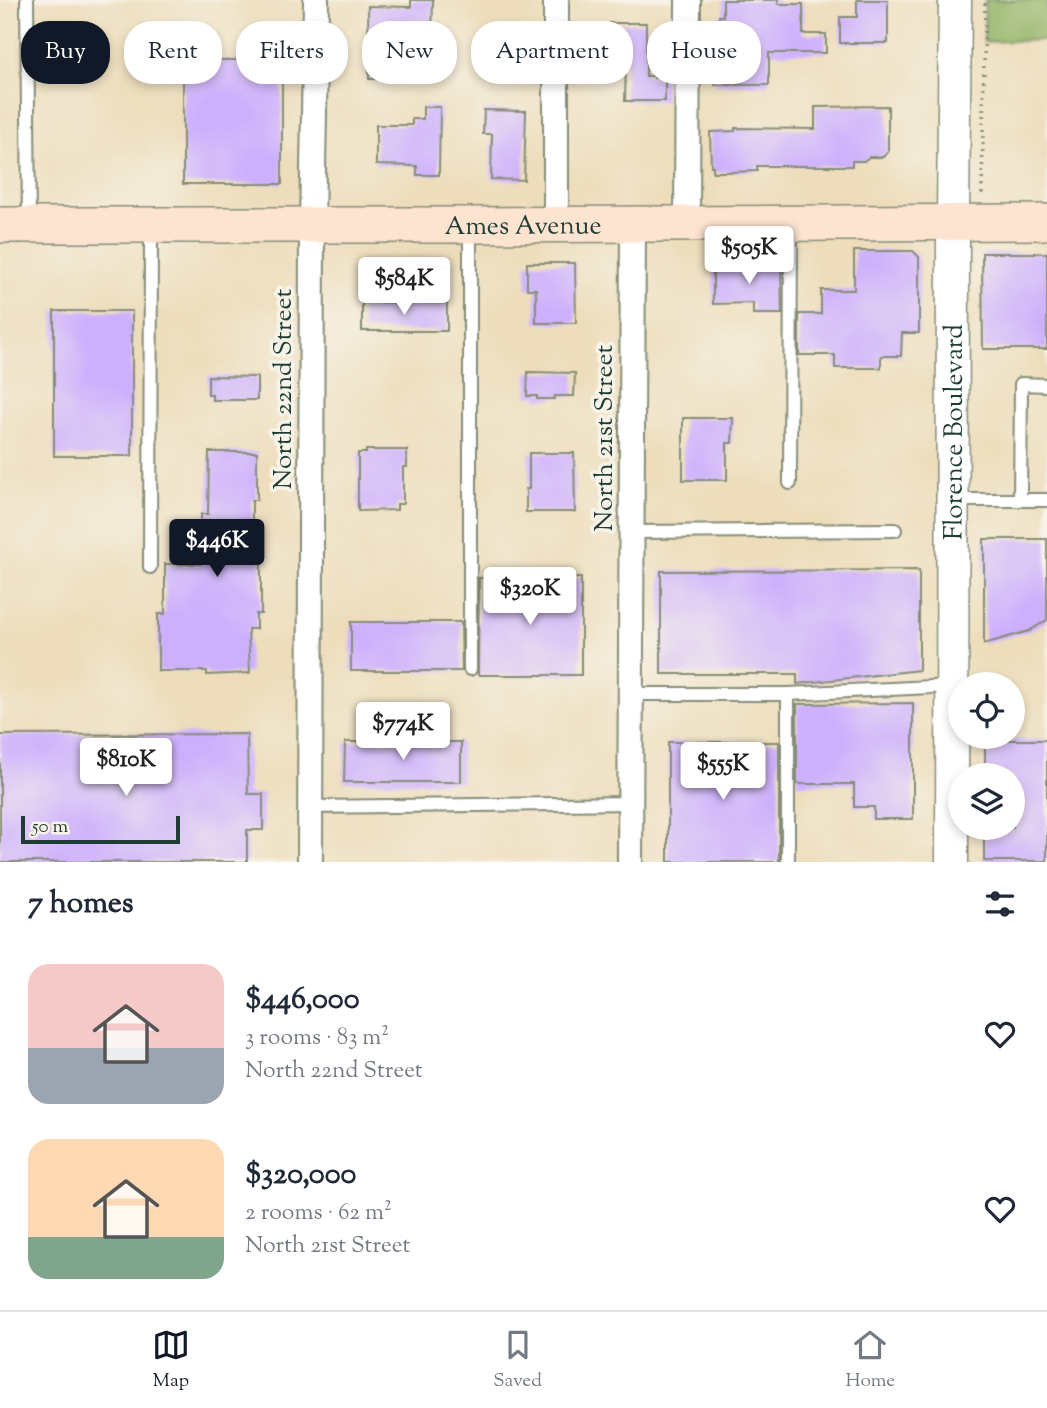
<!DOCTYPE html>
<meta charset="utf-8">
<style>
body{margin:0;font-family:"Sorts Mill Goudy",serif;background:#f2f2f3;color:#1f2937;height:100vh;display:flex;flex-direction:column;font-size:26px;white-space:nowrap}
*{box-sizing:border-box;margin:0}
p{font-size:23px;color:#747a83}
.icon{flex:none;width:38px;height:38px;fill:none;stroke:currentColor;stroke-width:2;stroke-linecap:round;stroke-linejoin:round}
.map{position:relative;height:862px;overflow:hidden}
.details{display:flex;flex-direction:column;background:#fff;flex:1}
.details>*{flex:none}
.top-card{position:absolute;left:21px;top:21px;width:1006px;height:63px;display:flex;gap:14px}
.controls{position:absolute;left:948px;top:672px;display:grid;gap:14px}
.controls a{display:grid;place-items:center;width:77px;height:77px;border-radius:50%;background:#fff;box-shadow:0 4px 10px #0003;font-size:35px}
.scale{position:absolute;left:21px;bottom:18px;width:159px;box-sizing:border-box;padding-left:7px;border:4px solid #1f3d34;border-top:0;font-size:19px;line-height:24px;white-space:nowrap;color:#1f3d34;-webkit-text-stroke:5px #f7f3e8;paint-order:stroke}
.price{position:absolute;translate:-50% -60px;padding:0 16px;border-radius:7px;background:#fff;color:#222;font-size:23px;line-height:46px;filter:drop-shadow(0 2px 4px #0008)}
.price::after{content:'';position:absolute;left:50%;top:42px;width:21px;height:16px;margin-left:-10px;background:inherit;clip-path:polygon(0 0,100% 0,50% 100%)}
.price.on{background:#111827;color:#fff}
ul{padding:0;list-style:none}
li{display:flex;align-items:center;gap:21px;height:175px;padding:0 28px}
li span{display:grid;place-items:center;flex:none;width:196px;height:140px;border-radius:21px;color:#555}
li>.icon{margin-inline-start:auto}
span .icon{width:84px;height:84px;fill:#fffc;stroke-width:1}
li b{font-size:30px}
h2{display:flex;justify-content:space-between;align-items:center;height:84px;padding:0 28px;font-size:30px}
.tag{padding:0 24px;border-radius:28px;background:#fff;box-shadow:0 4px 10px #0003;font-size:24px;line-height:63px}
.tag.on{background:#111827;color:#fff}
.menu{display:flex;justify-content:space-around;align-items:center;height:98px;border-top:2px solid #e0e1e3;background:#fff;font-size:19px;color:#747a83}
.menu a{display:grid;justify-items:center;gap:4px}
.menu .on{color:#111827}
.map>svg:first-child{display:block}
</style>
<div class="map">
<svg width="1047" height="862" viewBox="0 0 1047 862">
<rect width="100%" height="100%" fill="#f7f3e8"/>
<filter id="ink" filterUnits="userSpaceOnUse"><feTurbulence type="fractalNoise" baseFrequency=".0143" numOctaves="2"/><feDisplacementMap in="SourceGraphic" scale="14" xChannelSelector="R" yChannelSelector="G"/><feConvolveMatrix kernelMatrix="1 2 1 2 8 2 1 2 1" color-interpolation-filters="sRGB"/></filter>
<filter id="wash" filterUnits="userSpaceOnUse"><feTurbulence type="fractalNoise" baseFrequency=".00686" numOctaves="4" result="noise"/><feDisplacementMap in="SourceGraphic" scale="28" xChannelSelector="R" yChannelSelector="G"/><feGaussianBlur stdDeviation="1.57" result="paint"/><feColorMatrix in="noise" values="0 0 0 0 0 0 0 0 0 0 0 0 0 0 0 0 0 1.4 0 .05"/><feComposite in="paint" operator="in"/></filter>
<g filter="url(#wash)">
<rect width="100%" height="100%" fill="#edddbb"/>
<!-- forest -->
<path fill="#96b66a" stroke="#5a7a4f" stroke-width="2" d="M985,0H1047V40L984,42Z"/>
<g id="blocks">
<!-- building -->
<g fill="#cdb0fd">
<path d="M411,0H433L432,35L394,36V79H369L368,6L411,7Z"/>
<path d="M723,0H778V4H803V34H826V53H769V85H715V57H719V16H723Z"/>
<path d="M857,0H888V43H840V17H857Z"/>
<path d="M609,23H646V76H654V78H665V101H625L626,61H610Z"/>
<rect x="183" y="60" width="99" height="124"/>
<path d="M888,106V152L883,157H869L864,161H852V166H757V171L731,172H713V166H711L710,132L735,131V128L815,129V107Z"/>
<path d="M423,107H440L439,175H417V166L376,165V125H412V119H423Z"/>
<path d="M484,110L526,111L524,180L491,179L492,134H483Z"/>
<path d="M854,251H913L919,257V333H902L901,356H881V368H835V355H799V314H821V290H854Z"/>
<path d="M982,253H1047V349H983Z"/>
<path d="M527,263H575L576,323H536V289H527Z"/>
<path d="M713,263H781L782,314H753V303L713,304Z"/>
<path d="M362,302L447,303V331H362Z"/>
<rect x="54" y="311" width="78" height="145"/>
<path d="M528,372L575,373L574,396H555L554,399H537V396H527Z"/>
<path d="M208,376L257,377V400H212V395H208Z"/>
<path d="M683,418H733L732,443H727V480H683Z"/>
<path d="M366,450H407V467H403V504H397V510L358,511V453H366Z"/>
<path d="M209,452H257V500H252V533H261V614H256V629H248L250,673L207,675V671H158V614H165V564H201V514H208Z"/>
<path d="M529,453H574L575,512H526V489H529Z"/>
<path d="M984,539H1047V620L1029,631L984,644Z"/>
<path d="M919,570V670L797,684V674H661V571Z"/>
<path d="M479,578H581V675H478Z"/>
<path d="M351,622H461L462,671H351Z"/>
<path d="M913,703V819H874V807H854V784H797V704Z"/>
<path d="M247,734L248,794H263V830H247V862H0V735Z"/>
<path d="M985,740H1047V861H984V828H1013V775H985Z"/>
<path d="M345,742H461V782H344Z"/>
<rect x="668" y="742" width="111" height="120"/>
</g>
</g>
</g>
<g filter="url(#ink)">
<use href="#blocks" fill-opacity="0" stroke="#868d78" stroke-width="2"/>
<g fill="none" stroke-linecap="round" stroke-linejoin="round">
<!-- service casing -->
<g stroke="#868d78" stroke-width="16">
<g id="service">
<path d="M27,0L29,224"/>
<path d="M470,229V669"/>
<path d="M790,483L791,224"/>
<path d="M953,500H1047"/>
<path d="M1020,500L1021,384L1047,385"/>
<path d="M632,532L895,530"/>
<path d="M150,567L151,228"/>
<path d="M631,694H788L952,686"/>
<path d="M788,694V862"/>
<path d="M310,807L631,803"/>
</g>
</g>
<!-- minor casing -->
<g stroke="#868d78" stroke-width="28">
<g id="minor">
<path d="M687,224L688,0"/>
<path d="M556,225V0"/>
<path d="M310,862L312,225L316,0"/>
<path d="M630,862L633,224"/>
</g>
</g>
<!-- tertiary casing -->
<g stroke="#868d78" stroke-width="35">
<g id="tertiary">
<path id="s1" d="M952,862L953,223L955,0"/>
</g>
</g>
<!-- secondary casing -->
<g stroke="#868d78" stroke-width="38">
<g id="secondary">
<path id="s2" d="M0,225H470L1047,222"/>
</g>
</g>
<!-- path -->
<path stroke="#868d78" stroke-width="3.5" stroke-dasharray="2 5" stroke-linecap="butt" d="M982,194L985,0"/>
<!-- service -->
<use href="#service" stroke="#fff" stroke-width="12"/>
<!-- minor -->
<use href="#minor" stroke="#fff" stroke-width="24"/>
<!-- tertiary -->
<use href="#tertiary" stroke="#fff" stroke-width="32"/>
<!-- secondary -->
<use href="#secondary" stroke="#fde4d1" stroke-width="35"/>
</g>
</g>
<g text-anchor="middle" stroke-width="7" stroke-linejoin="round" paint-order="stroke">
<!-- street labels -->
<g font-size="26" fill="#1f3d34" stroke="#f7f3e8">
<text dy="9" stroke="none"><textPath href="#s2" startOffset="523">Ames Avenue</textPath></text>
<text transform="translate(282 389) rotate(-90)" y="9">North 22nd Street</text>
<text dy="9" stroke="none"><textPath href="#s1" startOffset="430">Florence Boulevard</textPath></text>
<text transform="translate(603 438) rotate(-90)" y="9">North 21st Street</text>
</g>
</g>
</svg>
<div class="controls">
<a><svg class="icon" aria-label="locate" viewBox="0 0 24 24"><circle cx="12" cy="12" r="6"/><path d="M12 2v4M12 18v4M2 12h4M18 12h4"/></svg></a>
<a><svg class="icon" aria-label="layers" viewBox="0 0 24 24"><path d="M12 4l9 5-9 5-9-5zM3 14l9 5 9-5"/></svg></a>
</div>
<div class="scale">50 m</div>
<b class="price" style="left:749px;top:286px">$505K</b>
<b class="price" style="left:404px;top:317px">$584K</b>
<b class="price on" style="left:217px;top:579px">$446K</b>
<b class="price" style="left:530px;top:627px">$320K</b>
<b class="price" style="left:403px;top:762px">$774K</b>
<b class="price" style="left:126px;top:798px">$810K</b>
<b class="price" style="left:723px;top:802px">$555K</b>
<div class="top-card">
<a class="tag on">Buy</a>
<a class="tag">Rent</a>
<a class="tag">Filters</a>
<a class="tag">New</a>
<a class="tag">Apartment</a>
<a class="tag">House</a>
</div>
</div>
<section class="details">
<h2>7 homes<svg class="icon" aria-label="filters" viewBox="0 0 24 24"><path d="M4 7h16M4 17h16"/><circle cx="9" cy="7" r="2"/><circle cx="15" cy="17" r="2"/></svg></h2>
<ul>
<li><span style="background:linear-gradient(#f6c9c9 60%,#9aa5b1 0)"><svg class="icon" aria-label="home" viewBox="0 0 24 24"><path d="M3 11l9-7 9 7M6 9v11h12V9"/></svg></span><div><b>$446,000</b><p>3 rooms · 83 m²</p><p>North 22nd Street</p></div><svg class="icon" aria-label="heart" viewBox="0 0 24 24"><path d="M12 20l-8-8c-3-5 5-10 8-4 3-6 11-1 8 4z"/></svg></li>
<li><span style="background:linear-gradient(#ffd9b3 70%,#7fa58c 0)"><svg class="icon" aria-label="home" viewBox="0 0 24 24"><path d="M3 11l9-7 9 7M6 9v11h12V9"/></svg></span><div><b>$320,000</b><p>2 rooms · 62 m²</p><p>North 21st Street</p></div><svg class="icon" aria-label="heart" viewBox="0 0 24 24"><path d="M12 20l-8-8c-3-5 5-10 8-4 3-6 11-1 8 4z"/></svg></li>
</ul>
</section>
<nav class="menu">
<a class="on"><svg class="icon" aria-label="map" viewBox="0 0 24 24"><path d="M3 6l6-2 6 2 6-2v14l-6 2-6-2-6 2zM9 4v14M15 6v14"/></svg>Map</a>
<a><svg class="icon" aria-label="saved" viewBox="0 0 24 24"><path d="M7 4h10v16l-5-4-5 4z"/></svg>Saved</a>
<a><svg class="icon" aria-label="home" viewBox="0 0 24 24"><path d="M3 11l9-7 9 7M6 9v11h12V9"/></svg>Home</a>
</nav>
